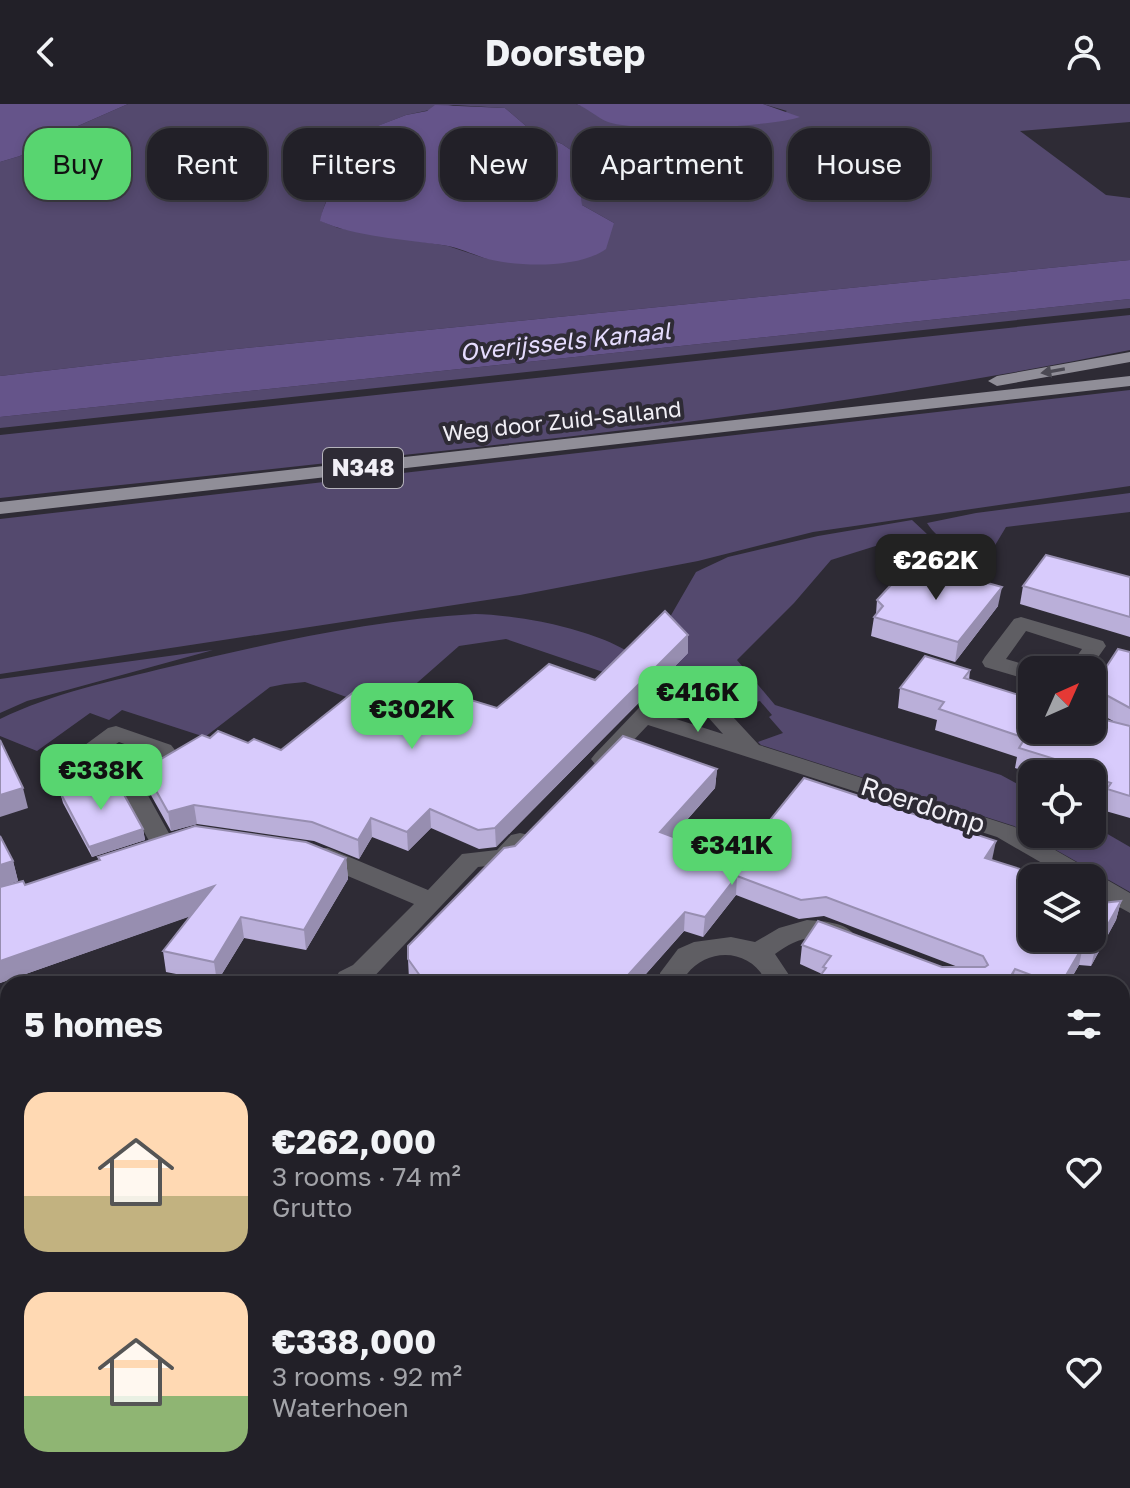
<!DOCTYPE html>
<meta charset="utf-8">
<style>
body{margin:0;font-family:"Golos Text",sans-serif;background:#2e2d34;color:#f1f3f6;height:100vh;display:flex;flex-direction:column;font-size:30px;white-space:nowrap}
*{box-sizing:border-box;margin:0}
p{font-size:26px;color:#a2a3a8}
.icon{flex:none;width:44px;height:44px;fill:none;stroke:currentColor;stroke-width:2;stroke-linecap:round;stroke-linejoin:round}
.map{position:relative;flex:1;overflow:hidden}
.drawer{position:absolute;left:0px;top:872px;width:1130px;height:512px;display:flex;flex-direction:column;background:#222028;border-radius:24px 24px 0 0;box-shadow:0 4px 12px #0003,0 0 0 2px #3f3e45}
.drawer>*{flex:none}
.top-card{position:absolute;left:24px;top:24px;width:1082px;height:72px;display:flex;gap:16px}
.needle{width:52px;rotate:45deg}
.tools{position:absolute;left:1018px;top:552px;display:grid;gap:16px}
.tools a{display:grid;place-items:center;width:88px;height:88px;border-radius:16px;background:#222028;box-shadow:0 4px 12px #0003,0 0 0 2px #3f3e45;font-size:40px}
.price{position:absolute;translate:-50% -68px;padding:0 18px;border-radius:16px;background:#58d570;color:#111;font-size:26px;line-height:52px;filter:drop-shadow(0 2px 4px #0008)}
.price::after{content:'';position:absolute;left:50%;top:48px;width:24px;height:18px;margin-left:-12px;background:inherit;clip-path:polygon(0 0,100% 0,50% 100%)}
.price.on{background:#222;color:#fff}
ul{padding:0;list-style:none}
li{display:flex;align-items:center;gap:24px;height:200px;padding:0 24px}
li span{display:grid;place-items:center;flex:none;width:224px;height:160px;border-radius:24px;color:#555}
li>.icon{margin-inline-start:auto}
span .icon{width:96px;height:96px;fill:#fffc;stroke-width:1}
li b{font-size:34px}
h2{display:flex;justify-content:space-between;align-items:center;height:96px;padding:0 24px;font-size:34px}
.pill{padding:0 28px;border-radius:24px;background:#222028;box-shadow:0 4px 12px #0003,0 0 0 2px #3f3e45;font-size:28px;line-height:72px}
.pill.on{background:#58d570;color:#111}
header{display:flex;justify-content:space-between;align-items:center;height:104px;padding:0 24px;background:#222028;font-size:36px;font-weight:700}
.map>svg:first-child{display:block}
</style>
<header><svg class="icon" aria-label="back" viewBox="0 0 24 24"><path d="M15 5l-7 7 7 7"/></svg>Doorstep<svg class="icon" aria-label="person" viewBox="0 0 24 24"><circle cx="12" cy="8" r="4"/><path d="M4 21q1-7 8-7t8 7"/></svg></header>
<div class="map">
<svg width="1130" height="1384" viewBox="0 0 1130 1384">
<rect width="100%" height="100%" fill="#2e2b35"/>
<!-- green -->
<g fill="#54496e" fill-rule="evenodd">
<path d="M128,0H576L647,24L684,25L765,19L787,7L763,0H1130V18L1020,27L1106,91L1130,94V156L217,247L0,272V58L20,52L46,36ZM453,1L505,4L533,28L562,40L587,57L597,69L581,85L582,101L614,119L515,159L484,154L448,142L338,124L321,117C324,85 351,73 347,34L406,11Z"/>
<path d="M1130,195V204L0,324V313Z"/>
<path d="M1130,211V246C758,322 377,352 0,394V331Z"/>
<path d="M1130,286V382L813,428L698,457L520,491L0,570V415Z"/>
<path d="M1130,389V408L1006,423L994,443C967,446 943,444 927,419L976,409Z"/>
<path d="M912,416L942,444L918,446L882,440L831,456L794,499L737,556L775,601L1001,671L1032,688V730H1092V721L1130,743V788L1014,722L761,641L758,638L783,629L769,613L772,611L760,597L730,605L724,603L718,577L688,578V584H673L664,564L670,513L696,468L728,453L818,432Z"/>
<path d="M475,510C525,511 640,531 662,581L659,587L506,535L459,542L385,607L305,578L285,580L270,583L205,633L122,606L109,616L90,609L37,647L0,632V615C53,589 112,577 169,563C270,539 371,516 475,510Z"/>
<path d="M213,546L27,597L0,609V575Z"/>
</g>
<!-- water -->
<g fill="#65548a">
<path d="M0,0H128L46,36L20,52L0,58Z"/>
<path d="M576,0H763L800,13C767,24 641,29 608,18C597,14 588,4 576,0Z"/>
<path d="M435,1L505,4L533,28L562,40L587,57L598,69L581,85L582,101L614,119L606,145C579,165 515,163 484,154C470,149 457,143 442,141C403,135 357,133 320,117C326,84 351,73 346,34L406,11L427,7Z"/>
<path d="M1130,156V195L0,313V272L217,247Z"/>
</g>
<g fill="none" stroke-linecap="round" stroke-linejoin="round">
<!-- street -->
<g fill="#5f5e63" fill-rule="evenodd">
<path d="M1021,513L1103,537L1106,542L1089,566H1067L1082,545L1026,527L1006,555L1040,565L1032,566V577L985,563L982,558L985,553L1014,515Z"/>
<path d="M665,583L676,590L666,602L721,600L759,641L1015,723L1130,789V809L1092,788V774H1068L997,733L648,621L611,660H595L591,655L595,650L657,585ZM707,612L723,630L676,615Z"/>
<path d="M116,622L171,641L175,646L140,677L176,742L173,748H155L118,680L70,660L66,655L108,624ZM119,638L146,648L124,665L95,654Z"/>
<path d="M520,729L529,731L532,737L513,759L478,763L367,880H338L335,875L339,868L353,861L414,800L310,756L307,750L310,744H328L428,786L462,750L497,746L511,731Z"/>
<path d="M807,816C822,817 847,818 855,832L851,838C841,841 835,839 825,836C806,830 791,839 775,850L795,880H767C753,845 709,842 687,870L689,880H661L660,869L678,845L694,838L731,833L755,838L779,824Z"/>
<path d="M1130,898V920L1122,923V901Z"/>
<path d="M8,1323V1356L0,1359V1326Z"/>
<path d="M15,1376H65L61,1384H11Z"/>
<path d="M1008,1376H1056L1060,1384H1012Z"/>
</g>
<!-- primary -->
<g fill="#908e98" fill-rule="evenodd">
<path d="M1130,248V258L997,282L988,277L997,272Z"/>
<path d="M1130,272V282L0,410V398Z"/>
</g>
</g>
<!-- wall -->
<g fill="#baafd9" fill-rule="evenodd">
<path d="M1130,473V533L1020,500L1023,482Z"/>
<path d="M877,496L998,502L955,558L871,532L874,513L876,510Z"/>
<path d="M1130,548V714L1102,706L1104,699L1092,695V670H1034L1015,664L1017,653L935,626L937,616L898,604L900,584L970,566L969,576L1092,626V585ZM1093,606L1115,618L1098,614L1092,608Z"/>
<path d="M688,549L496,743L479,745L431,724L408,747L372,733L359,755L314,737L197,720L171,727L147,684L144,665L210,634L248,639L281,646L396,598L497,604Z"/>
<path d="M717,665L715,684L672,733L737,757L992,756L1032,834L1121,797L1116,816L1091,862L1079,861L1068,880H814L822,870L800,860L802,841L942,863H958L824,812L799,815L736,791L703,833L684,827L637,880H413L409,875L408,855L515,742Z"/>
<path d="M60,688L117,690L143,725L145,736L92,753L63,699Z"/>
<path d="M0,732L13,757L18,777L6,781H25L99,757L98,753L346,754L348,775L306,846L244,834L217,878L166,868L163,847L190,812L0,879Z"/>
<path d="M1130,1005V1055L1122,1052V1022Z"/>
<path d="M1122,1223L1130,1227V1301L1122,1298Z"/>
<path d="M707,1376H902L901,1384H722Z"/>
</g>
<!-- shaded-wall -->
<g fill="#978eb0">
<path d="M1002,483L998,502L955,558L958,538Z"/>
<path d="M688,531V549L496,743L495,724Z"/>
<path d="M1097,586L1093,606L1092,609L1093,589Z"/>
<path d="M717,665L715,684L659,747L660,728Z"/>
<path d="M23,684L28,704L0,713V691Z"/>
<path d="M194,701L197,720L171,727L168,708Z"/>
<path d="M430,705L431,724L408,747L407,728Z"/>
<path d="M371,714L372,733L359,755L358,736Z"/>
<path d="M143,725L145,736L92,753L89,743Z"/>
<path d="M996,737L992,756L985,754Z"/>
<path d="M346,754L348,775L306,846L304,826Z"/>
<path d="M13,757L18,777L0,783V761Z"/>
<path d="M737,772L736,791L703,833L705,813Z"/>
<path d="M214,782L217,803L0,879V857Z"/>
<path d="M1121,797L1116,816L1091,862L1096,842Z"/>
<path d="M685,808L684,827L637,880H620Z"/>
<path d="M241,813L244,834L217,878L214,858Z"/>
<path d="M1083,842L1079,861L1068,880H1061Z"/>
<path d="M1015,865L1012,880H1006Z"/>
<path d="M611,875V880H597Z"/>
<path d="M3,1056L8,1072V1078L0,1086V1059Z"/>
<path d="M1130,1148L1128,1160L1122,1173V1167Z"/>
<path d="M8,1248V1273L1,1277L0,1252Z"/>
<path d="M394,1376H441L424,1384H378Z"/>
<path d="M897,1376H902L900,1384H894Z"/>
</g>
<!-- building -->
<g fill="#d8cbfc" stroke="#978eb0" stroke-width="2">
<path d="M1046,451L1130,473V513L1023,482Z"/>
<path d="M931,463L1002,483L958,538L874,513L883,502L877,496L903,468Z"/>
<path d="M665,507L688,531L495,724L478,726L430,705L407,728L371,714L358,736L312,718L194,701L168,708L144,665L202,631L210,634L218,627L248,639L254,635L281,646L356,586L396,598L418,580L497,604L549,560L595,576Z"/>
<path d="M1118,545L1130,548V604L1097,586L1093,589V603L1092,604V585Z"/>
<path d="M925,552L970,566L964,574L1032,595V626H1092V608L1098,614L1130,622V692L1107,685L1111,679L1092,673V670H1083L1068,665L1071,660L1019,644L1025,634L939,605L944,598L900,584Z"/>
<path d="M623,632L717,665L660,728L737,757L804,674L996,737L985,754L1049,774H1032V834H1092V800L1121,797L1096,842H1083L1061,880H1055L1015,865L1006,880H814L826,864L823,863L831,852L802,841L818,817L942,863H985L988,861L983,852L826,793L801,796L737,772L705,813L685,808L620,880H616L611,875L597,880H426L408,855V842L504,744L515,742Z"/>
<path d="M0,636L23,684L0,691Z"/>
<path d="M106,674L117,690L122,687L143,725L89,743L60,688Z"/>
<path d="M195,722L306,738L346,754L304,826L241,813L214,858L163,847L214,782L0,857V783L23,777L25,781L100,756L98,753Z"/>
<path d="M0,732L13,757L0,761Z"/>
<path d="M1130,1005V1031L1122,1028V1022Z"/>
<path d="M1122,1133L1130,1137V1148L1122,1167Z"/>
<path d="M8,1180V1248L0,1252V1184Z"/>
<path d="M1122,1223L1130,1227V1277L1122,1274Z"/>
<path d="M198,1376H394L378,1384H181Z"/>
<path d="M751,1376H897L895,1381L901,1384H766Z"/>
</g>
<!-- one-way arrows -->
<defs><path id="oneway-solid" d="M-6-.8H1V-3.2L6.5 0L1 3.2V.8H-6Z" transform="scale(2)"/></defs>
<use fill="#4b4953" href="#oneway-solid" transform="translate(1053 267) rotate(170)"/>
<g text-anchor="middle" stroke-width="8" stroke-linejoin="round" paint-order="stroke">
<!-- far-street labels -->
<g font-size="22" fill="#f1eff6" stroke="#2e2b35">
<text transform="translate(562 317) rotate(-6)" y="8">Weg door Zuid-Salland</text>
</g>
<!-- far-water labels -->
<g font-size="24" font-style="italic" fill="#e5dcfe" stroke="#2e2b35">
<text transform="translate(565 238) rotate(-6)" y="8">Overijssels Kanaal</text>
</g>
<!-- shield labels -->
<rect fill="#2e2b35" stroke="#b6b4bc" stroke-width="2" x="323" y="344" width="80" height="40" rx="6"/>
<g font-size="24" font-weight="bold" fill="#f1eff6">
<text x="363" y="372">N348</text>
</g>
<!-- street labels -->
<g font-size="26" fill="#f1eff6" stroke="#2e2b35">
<text transform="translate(923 701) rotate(18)" y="9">Roerdomp</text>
</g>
</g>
</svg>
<div class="tools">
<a><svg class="needle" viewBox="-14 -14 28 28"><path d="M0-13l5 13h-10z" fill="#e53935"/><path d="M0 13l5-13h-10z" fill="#a2a3a8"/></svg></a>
<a><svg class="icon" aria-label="locate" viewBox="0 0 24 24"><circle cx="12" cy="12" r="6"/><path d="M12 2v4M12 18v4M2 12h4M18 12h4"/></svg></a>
<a><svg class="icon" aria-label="layers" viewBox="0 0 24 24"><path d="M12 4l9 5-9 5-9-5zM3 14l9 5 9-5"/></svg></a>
</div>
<b class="price on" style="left:936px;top:498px">€262K</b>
<b class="price" style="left:698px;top:630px">€416K</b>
<b class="price" style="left:412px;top:647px">€302K</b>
<b class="price" style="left:101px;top:708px">€338K</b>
<b class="price" style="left:732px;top:783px">€341K</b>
<div class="top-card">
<a class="pill on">Buy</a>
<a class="pill">Rent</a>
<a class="pill">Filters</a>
<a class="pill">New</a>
<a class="pill">Apartment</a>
<a class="pill">House</a>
</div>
<section class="drawer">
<h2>5 homes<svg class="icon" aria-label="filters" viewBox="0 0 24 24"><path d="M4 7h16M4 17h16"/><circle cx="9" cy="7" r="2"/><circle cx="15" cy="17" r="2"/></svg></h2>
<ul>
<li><span style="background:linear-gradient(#ffd9b3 65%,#c2b280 0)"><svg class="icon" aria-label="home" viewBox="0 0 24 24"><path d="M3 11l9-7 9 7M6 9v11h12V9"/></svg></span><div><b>€262,000</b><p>3 rooms · 74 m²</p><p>Grutto</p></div><svg class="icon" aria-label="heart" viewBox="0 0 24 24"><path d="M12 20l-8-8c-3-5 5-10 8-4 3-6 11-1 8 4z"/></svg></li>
<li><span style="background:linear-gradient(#ffd9b3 65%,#8fb573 0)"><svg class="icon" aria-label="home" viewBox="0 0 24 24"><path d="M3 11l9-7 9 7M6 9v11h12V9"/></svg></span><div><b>€338,000</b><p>3 rooms · 92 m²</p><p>Waterhoen</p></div><svg class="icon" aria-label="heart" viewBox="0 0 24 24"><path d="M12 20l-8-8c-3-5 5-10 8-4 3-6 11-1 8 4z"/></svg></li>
</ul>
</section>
</div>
